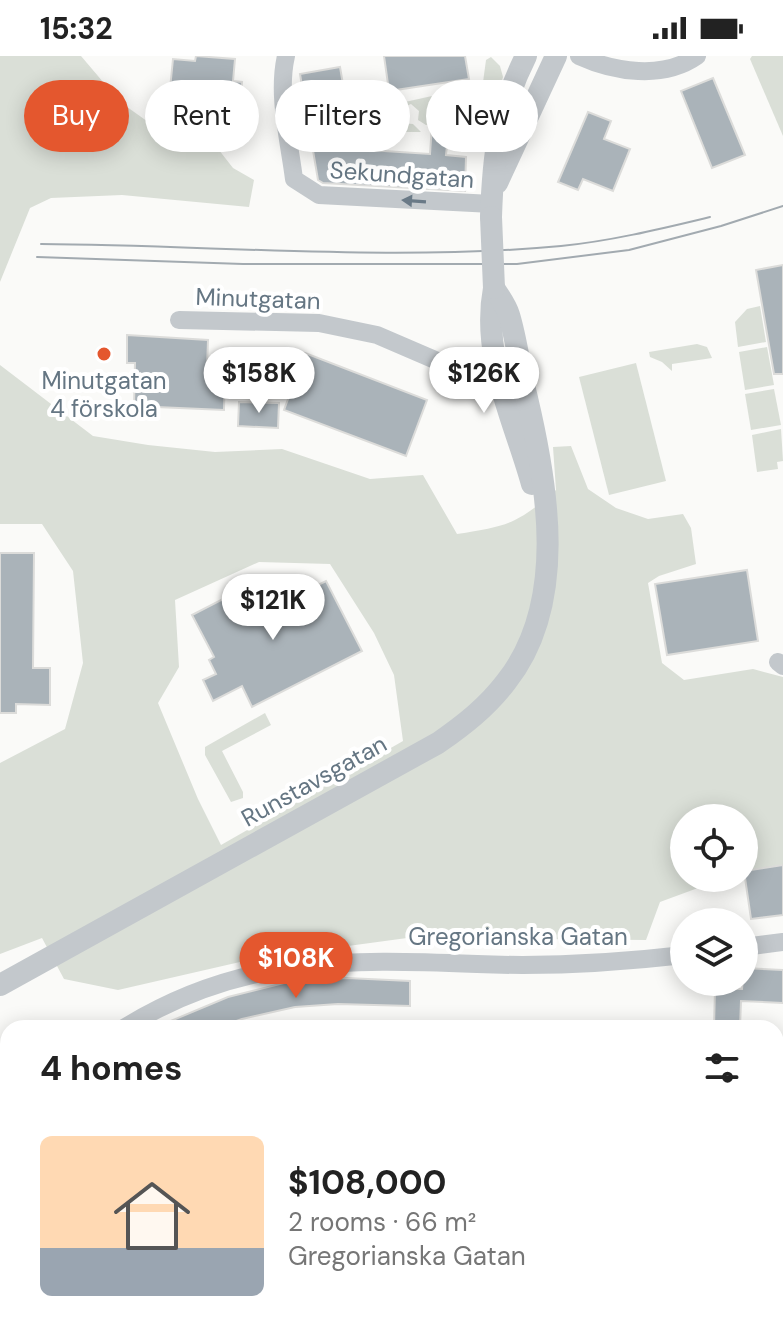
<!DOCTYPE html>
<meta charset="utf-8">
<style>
body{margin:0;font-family:"DM Sans",sans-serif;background:#f6f6f6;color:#222;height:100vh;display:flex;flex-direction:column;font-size:30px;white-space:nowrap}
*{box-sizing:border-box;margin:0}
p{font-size:26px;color:#767676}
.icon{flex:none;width:44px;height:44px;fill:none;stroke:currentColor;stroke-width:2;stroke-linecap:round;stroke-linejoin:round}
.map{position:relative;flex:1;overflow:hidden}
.sheet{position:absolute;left:0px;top:964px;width:784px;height:312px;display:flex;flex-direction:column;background:#fff;border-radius:24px 24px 0 0;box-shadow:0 4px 20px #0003}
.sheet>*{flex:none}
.hud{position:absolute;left:24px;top:24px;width:736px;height:72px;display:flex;gap:16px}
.controls{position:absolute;left:670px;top:748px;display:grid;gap:16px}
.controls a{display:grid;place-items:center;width:88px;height:88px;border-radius:50%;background:#fff;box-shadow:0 4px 20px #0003;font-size:40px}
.price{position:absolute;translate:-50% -68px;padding:0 18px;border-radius:28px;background:#fff;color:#222;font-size:26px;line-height:52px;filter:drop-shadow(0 2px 4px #0008)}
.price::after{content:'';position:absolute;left:50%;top:48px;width:24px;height:18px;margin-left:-12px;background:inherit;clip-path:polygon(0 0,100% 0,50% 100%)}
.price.current{background:#e4572e;color:#fff}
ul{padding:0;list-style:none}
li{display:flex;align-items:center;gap:24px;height:200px;padding:0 40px}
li+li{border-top:2px solid #e0e0e0}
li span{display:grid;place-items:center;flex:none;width:224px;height:160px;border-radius:12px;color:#555}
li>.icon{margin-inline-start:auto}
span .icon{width:96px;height:96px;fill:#fffc;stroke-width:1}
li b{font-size:34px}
h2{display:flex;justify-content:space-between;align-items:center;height:96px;padding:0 40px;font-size:34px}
.chip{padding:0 28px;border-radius:36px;background:#fff;box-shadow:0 4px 20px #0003;font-size:28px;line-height:72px}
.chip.current{background:#e4572e;color:#fff}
.status{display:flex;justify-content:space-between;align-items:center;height:56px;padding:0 40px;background:#fff;direction:ltr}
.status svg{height:22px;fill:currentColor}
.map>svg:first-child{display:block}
</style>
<div class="status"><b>15:32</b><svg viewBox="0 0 49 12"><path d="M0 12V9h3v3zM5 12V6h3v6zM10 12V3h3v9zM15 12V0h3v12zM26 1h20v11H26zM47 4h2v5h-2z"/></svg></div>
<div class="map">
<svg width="783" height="1276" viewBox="0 0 783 1276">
<rect width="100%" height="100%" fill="#fafaf8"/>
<!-- green -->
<g fill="#dadfd7" fill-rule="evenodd">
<path d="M0,0H81L120,46L168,80L215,89L233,112L254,124L249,151L122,139L51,142L30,152L0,226Z"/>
<path d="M752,0H783V80L750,3Z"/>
<path d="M491,1L500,10L503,21L483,93H474L486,4Z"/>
<path d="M455,38L458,40L456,69L437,66L426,69L418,64L419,55L411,48L399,53V64L401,67L413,68L421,76H389L379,72L378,59L387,50L432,40L435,48H451L452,39Z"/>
<path d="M760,250L766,286L738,291L735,266L747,253Z"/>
<path d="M697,288L707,291L712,302L672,308V315L662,306L650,301L649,296Z"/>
<path d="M767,291L774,329L745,334L739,296Z"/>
<path d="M636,307L666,425L609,439L579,321Z"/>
<path d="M0,309L93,380L148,389L215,396L282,393L370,423L423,419L457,478C508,470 517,468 556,434L553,391L571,390L588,433L616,452L648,463L683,458L691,472L696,508L659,520L648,527L662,607L684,624L753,613L783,621V809L744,815V762H684V822H725L660,846L646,884L407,882L253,903L118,934L64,923L42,882L0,898V707L65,673L83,607L73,515L42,468H0ZM259,506L330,508L374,577L394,619L403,685L221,789L198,743L158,647L179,611L175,544Z"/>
<path d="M774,333L781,369L751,374L745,338Z"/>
<path d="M781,373L783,405L777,406L778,413L757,416L752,379Z"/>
<path d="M265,657L271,669L222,695L243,736V742L231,746L205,699V691Z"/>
<path d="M195,1268H330L310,1276H198L200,1274Z"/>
</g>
<!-- building -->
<g fill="#aab3b9" stroke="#dcdcda" stroke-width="2">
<path d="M196,0L235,3L233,25L242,26L240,52L218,49V59L192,56L194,35L170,33L173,3L195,5Z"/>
<path d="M384,0H465L469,23L389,35Z"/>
<path d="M340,11L354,93L430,98L432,69L449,70L446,99L466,101L465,135L323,127L318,124L300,18Z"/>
<path d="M713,22L745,99L712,112L681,35Z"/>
<path d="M588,56L611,65L604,83L630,93L613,135L583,123L578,134L558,126Z"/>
<path d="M783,209V318H774L756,214Z"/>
<path d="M127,279L208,284L207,313H225L224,354L134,350L135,307H127Z"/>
<path d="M305,297L427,344L406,400L284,354Z"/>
<path d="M239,346L279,347L278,372L238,370Z"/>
<path d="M0,497H34L33,612H50V649L16,648V657H0Z"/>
<path d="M747,514L758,585L667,599L655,528Z"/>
<path d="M326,525L362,595L252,651L242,630L213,645L203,624L216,618L209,604L214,601L192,559L252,528L265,555Z"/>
<path d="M783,809V859L751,863L744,815Z"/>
<path d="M744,912L783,914V947L741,945L740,972H714L715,932L742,933Z"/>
<path d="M347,922L410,925V950L338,948L295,951L242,963L217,972H154L228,941L292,925Z"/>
</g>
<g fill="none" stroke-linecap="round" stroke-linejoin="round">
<!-- minor -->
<g stroke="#c3c8cc" stroke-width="18">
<path d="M286,0C277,39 289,83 294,123L319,139L492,148"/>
<path d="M579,0C614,16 663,24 697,0"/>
<path d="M179,264L319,267L377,279L463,316L506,307"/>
<path d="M778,606L783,610"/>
<path d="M744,891L783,886"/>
<path d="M124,972C240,900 346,903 477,908C547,911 615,907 684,899"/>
<path d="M0,1052L8,1056"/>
<path d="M140,1268L145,1276"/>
<path d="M419,1276L433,1268"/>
</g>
<!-- tertiary -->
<g stroke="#c3c8cc" stroke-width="22">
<path d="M497,127L556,0"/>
<path d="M491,161C493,99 498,56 526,0"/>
<path d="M494,232C481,301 514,363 532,428"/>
<path d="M0,929L438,687C464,669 487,651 506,626C568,548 548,431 527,342C520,315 517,285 509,259C506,249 499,240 494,232"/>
</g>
<!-- tram -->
<g stroke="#a2aab0" stroke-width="2">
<path d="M41,188C214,189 388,206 561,190C611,185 660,173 710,161"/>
<path d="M37,201L243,208H517L629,194L721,170L783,150"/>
</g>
<!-- tertiary-bridge -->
<path stroke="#c3c8cc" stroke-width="22" d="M491,161L494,232"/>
</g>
<!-- one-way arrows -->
<defs><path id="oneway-solid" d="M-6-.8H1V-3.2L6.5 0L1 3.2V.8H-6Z" transform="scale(2)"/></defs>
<use fill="#6a7a87" href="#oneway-solid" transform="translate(414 145) rotate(-176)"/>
<!-- markers -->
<circle fill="#e4572e" stroke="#fff" stroke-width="3" cx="104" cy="298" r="8"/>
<g text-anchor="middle" stroke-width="8" stroke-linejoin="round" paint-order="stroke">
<!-- street labels -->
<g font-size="24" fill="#657683" stroke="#fff">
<text transform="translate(402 119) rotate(4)" y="8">Sekundgatan</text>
<text transform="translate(258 243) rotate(2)" y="8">Minutgatan</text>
<text transform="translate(314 725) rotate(-29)" y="8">Runstavsgatan</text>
<text x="518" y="889">Gregorianska Gatan</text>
</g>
<!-- poi labels -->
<g font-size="24" fill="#657683" stroke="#fff">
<text x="104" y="333">Minutgatan<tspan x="104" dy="28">4 förskola</tspan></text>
</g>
</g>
</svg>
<div class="controls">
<a><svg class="icon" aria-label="locate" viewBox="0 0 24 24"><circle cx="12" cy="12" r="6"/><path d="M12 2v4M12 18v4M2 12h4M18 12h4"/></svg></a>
<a><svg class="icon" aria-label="layers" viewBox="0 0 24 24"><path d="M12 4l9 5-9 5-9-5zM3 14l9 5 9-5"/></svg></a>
</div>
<b class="price" style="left:259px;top:359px">$158K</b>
<b class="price" style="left:484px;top:359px">$126K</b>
<b class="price" style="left:273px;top:586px">$121K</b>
<b class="price current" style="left:296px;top:944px">$108K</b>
<div class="hud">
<a class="chip current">Buy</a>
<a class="chip">Rent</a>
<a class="chip">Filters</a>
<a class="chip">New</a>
</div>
<section class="sheet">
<h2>4 homes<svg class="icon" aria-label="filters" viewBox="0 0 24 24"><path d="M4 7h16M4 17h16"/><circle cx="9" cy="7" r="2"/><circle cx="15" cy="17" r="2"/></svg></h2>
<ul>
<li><span style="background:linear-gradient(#ffd9b3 70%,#9aa5b1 0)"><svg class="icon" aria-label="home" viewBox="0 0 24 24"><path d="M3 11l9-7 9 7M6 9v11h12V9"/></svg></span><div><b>$108,000</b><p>2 rooms · 66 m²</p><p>Gregorianska Gatan</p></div></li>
</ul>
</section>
</div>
